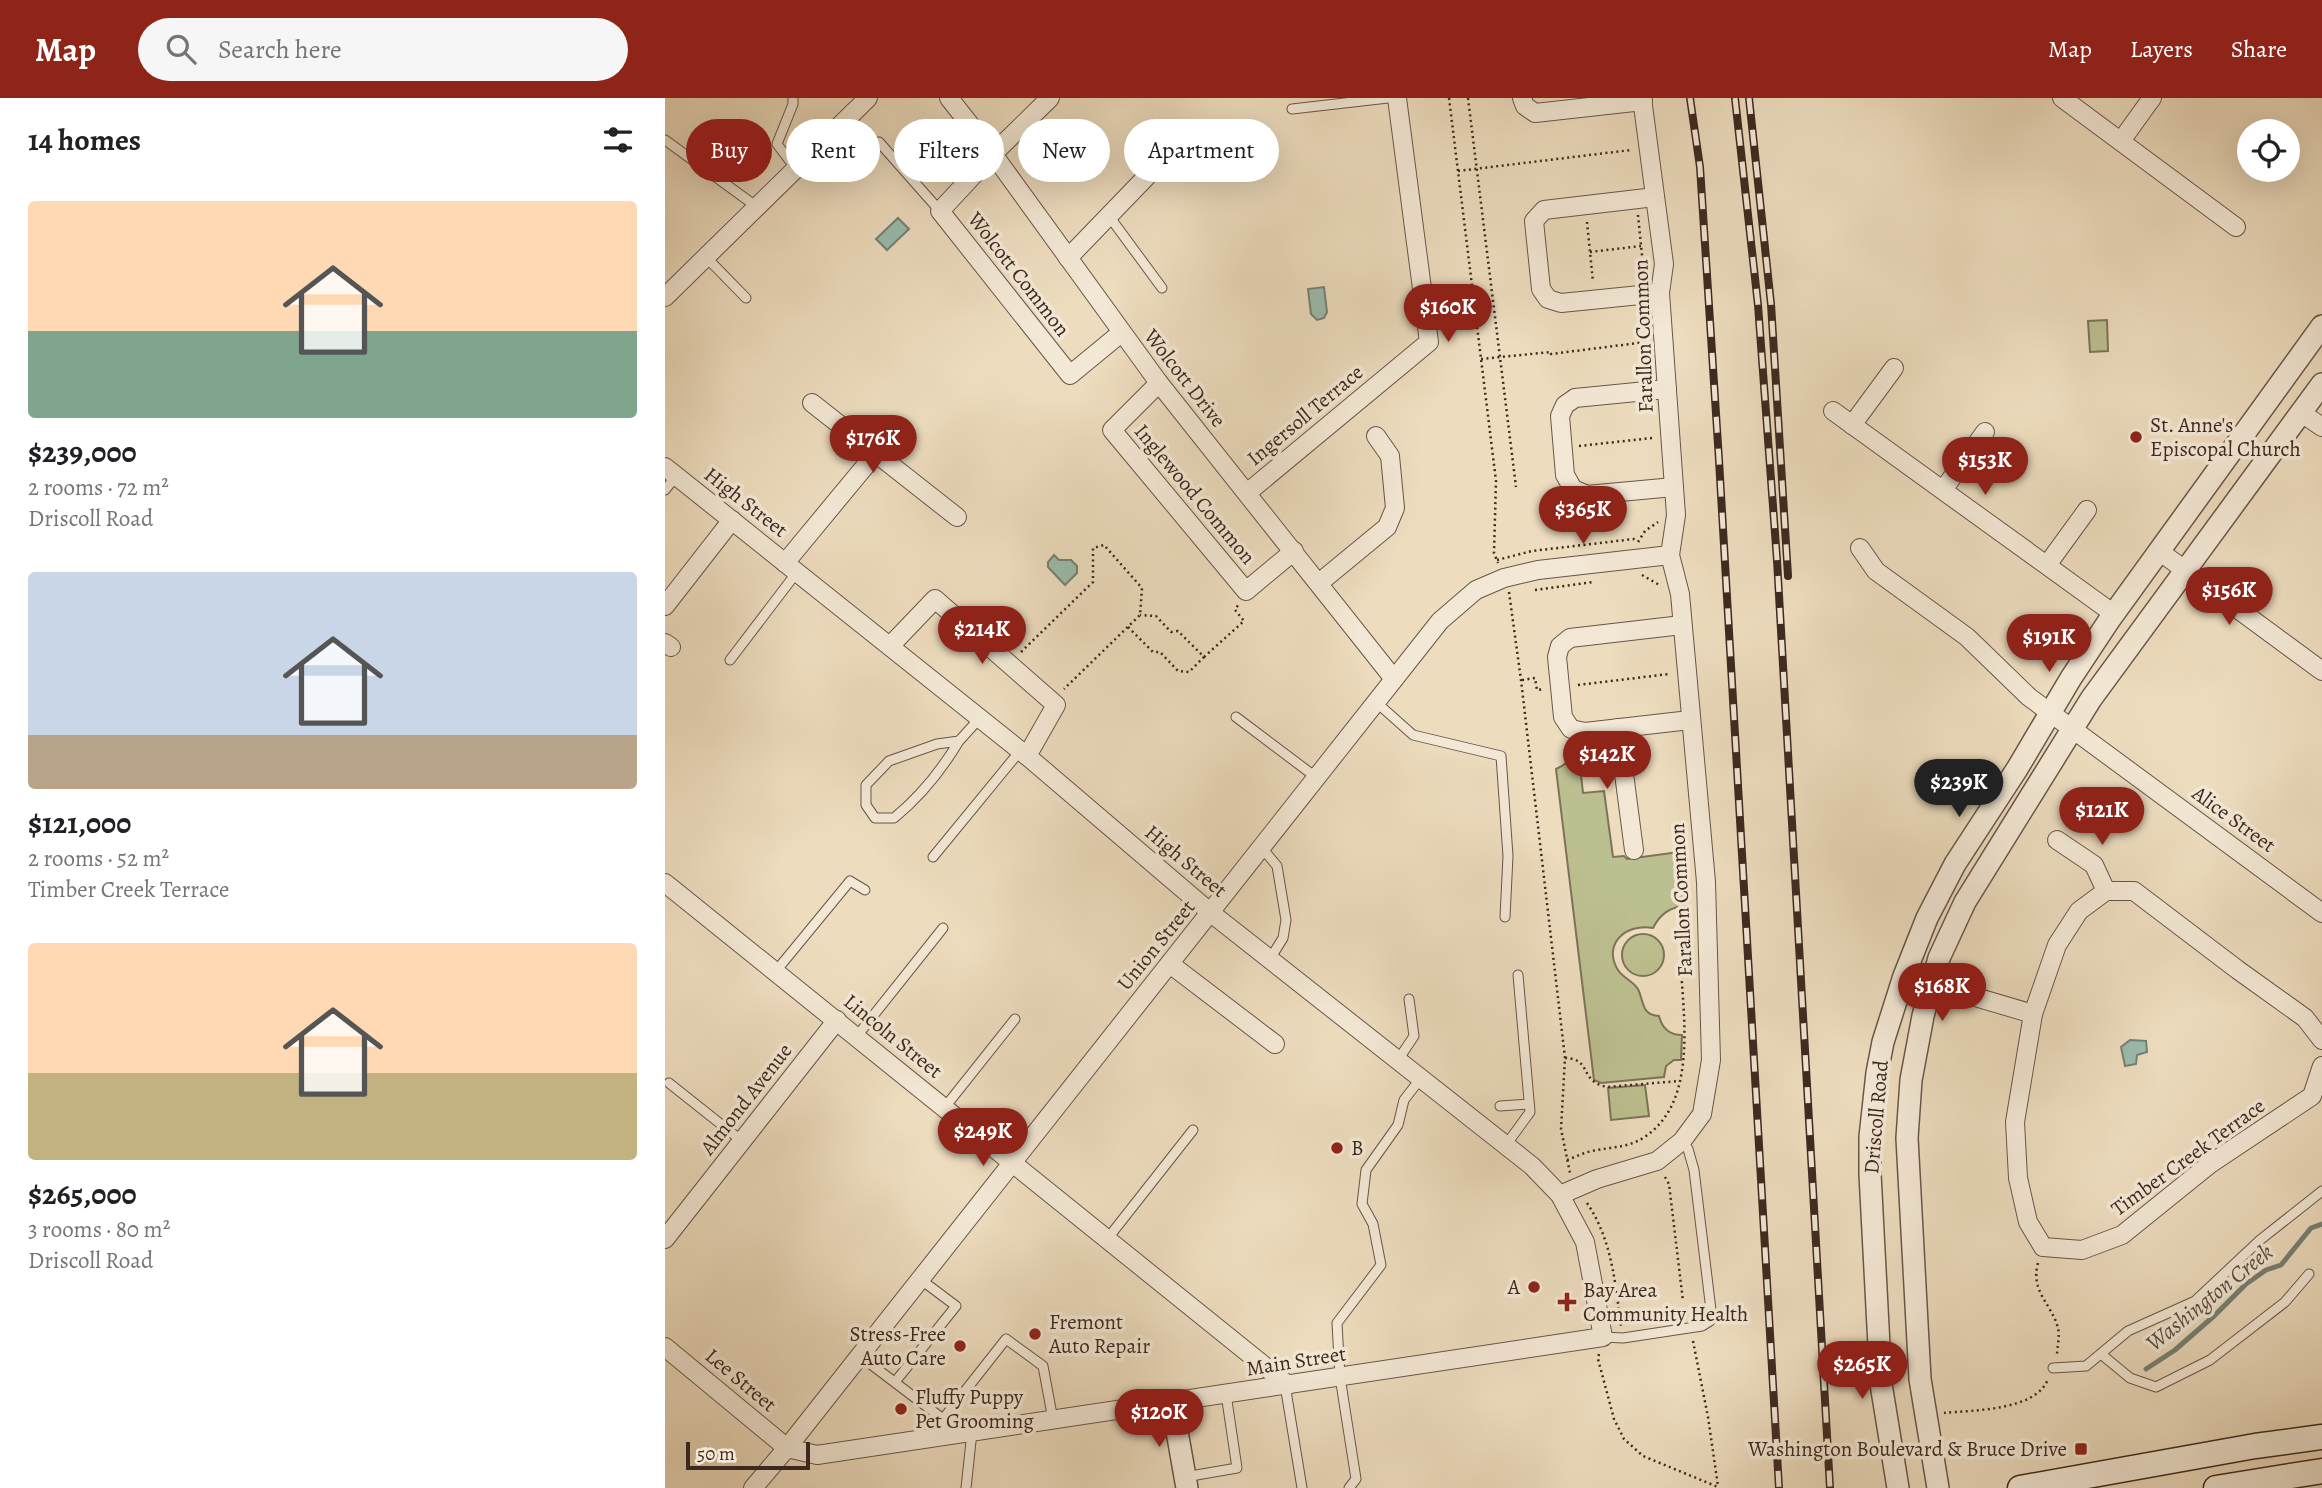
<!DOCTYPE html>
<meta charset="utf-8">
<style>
body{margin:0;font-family:Alegreya,serif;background:#f6f6f6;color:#202124;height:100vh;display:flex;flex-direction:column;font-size:26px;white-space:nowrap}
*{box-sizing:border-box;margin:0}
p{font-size:23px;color:#757577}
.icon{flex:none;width:38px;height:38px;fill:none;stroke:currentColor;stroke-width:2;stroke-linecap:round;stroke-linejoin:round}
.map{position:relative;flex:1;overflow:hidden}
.sheet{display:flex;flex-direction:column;background:#fff;width:665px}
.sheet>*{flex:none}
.top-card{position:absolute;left:21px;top:21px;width:665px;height:63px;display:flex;gap:14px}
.fabs{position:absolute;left:1572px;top:21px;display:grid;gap:14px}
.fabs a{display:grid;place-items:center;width:63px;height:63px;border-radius:50%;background:#fff;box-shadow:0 7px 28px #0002;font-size:35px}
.scale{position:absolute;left:21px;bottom:18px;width:124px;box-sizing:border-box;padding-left:7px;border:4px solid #3d2920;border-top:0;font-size:19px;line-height:24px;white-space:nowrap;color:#3d2920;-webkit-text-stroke:5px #f3e8d5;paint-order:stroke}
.price{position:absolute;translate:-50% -60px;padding:0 16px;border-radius:24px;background:#8f2418;color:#fff;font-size:23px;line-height:46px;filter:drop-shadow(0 2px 4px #0008)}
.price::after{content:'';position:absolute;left:50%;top:42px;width:21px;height:16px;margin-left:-10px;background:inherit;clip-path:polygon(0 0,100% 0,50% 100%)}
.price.current{background:#222;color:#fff}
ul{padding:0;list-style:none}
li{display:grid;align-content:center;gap:14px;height:371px;padding:0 28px}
li span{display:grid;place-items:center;height:217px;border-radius:7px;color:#555}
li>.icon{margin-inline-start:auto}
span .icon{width:126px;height:126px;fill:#fffc;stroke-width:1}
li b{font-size:30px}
h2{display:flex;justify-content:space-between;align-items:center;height:84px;padding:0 28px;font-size:30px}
.pill{padding:0 24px;border-radius:32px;background:#fff;box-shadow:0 7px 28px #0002;font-size:24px;line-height:63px}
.pill.current{background:#8f2418;color:#fff}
header{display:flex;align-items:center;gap:42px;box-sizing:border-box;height:98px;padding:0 35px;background:#8f2418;color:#fff}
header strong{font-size:33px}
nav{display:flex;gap:38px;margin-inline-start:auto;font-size:24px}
.search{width:490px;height:63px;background:#f6f6f6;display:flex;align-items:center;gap:18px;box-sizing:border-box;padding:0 24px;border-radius:38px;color:#757577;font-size:26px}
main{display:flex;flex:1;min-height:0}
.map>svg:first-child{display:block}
</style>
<header>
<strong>Map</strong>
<div class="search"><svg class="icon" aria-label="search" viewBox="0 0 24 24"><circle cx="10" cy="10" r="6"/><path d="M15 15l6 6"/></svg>Search here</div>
<nav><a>Map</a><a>Layers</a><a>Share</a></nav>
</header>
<main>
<section class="sheet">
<h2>14 homes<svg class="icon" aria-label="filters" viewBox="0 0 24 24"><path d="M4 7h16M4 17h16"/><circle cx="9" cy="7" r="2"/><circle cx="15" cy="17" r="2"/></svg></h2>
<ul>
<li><span style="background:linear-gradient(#ffd9b3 60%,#7fa58c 0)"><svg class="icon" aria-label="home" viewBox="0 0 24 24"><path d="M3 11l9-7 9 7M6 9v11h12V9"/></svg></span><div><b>$239,000</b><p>2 rooms · 72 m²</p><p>Driscoll Road</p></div></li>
<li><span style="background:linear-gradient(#c9d6e8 75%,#b9a48a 0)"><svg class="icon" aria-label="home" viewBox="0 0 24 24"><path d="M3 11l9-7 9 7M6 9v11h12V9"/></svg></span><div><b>$121,000</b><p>2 rooms · 52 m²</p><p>Timber Creek Terrace</p></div></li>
<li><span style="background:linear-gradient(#ffd9b3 60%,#c2b280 0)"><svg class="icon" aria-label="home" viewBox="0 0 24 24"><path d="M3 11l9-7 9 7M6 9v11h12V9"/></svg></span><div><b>$265,000</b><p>3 rooms · 80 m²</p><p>Driscoll Road</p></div></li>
</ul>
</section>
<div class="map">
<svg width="1657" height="1390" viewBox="0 0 1657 1390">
<rect width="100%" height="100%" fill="#eddcbe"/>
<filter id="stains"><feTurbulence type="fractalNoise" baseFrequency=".00286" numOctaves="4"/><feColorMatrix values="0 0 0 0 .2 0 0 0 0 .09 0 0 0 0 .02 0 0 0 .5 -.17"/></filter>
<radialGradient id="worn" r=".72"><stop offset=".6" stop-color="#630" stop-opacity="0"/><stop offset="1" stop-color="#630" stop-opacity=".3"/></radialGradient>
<!-- green -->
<g fill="#bcbf8f" stroke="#7c7458" stroke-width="2">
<path d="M1442,222L1443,253L1425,254L1423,223Z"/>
<path d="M909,649H913L918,695L939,693L948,759L959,758L962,761L1014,754L1022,759V808C1005,808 995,816 988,830C961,825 937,846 953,872C958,880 968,883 973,891C979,903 976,917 994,918C997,930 1005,937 1017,937L1016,962H1009L1001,968L999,979L936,985L929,982L891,671C902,666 908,661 909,649Z"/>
<circle cx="978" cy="857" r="21"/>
<path d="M980,987L984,1018L946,1022L943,990Z"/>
</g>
<!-- water -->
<g fill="#9abcae" stroke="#758175" stroke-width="2">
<path d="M233,120L244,131L222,152L211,141Z"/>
<path d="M659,189L662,214L659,220L652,222L646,216L643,191Z"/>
<path d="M389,457L394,462H406L412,468V475L400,487L383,469V464Z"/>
<path d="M1465,942L1481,943L1482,954L1472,957L1471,966L1460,968L1456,949Z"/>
</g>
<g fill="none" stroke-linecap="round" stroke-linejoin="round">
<!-- stream -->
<path stroke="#758175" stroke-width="5" d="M1481,1271L1510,1252L1549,1218L1581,1186L1601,1172L1616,1167L1646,1130L1657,1126"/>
<!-- service casing -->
<g stroke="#695648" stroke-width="11">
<g id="service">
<path d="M128,0V6L112,46L131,71"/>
<path d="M627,11L723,0"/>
<path d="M0,42L92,109"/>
<path d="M214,44L275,113"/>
<path d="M444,118L497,190"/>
<path d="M41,159L81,200"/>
<path d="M0,392L11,378"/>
<path d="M65,562L132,474"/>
<path d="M711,604L748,637L836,658L843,758L840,819"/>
<path d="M571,619L652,680"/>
<path d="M294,643C276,673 256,698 229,720H210L201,707V687L224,663L272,646L294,643L314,621"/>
<path d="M597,750L612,768L621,822L618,840L605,861"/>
<path d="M268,759L355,653"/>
<path d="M111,873L185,783L200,792"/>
<path d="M192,938L278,830"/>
<path d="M733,962L749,938L744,901"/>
<path d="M4,985L77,1043"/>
<path d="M835,1008L864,1006"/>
<path d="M280,1009L350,921"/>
<path d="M841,1047L865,1014L853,877"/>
<path d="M443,1140L528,1032"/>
<path d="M938,1239L958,1240L1037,1228L1045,1223L1046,1212L1029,1072L1023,1051L1017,1043"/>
<path d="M1436,1256L1465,1280L1491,1289L1545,1262L1620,1204L1644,1176"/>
<path d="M195,1258L278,1321L284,1337"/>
<path d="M1388,1270L1421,1268L1463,1233L1530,1203L1595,1142L1657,1093"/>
<path d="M230,1284L291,1208L255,1181"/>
<path d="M620,1287L637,1390"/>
<path d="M278,1321L341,1241L378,1268L388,1322"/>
<path d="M520,1379L572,1370L561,1296"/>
<path d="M301,1390L307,1334"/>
<path d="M684,1390L691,1381L675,1279L672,1225L716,1167L708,1126L697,1106L701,1072L733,1027L739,1002L756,980"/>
</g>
</g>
<!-- minor casing -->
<g stroke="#695648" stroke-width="20">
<g id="minor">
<path d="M284,0L328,56L494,285L729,581"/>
<path d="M385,0L328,56L275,113L405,277L456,235"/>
<path d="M857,0L860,8L870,15L978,3"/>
<path d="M1397,0L1571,129"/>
<path d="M1456,43L1487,0"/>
<path d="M990,99L879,112L869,123L876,191L883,201L896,205L995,195"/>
<path d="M403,160L486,74"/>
<path d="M0,199L203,0"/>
<path d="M494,285L447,332L581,493L629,453"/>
<path d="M1002,291L910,300L900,307L895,318L900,377L908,391L922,397L1009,389"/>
<path d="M147,305L292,419"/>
<path d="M1168,313L1449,516"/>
<path d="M1635,314L1657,329"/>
<path d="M1187,327L1229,270"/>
<path d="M0,369L362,658L546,815L867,1068L895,1097L920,1144L938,1239L152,1357L122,1350L0,1249"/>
<path d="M1278,392L1320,334"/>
<path d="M582,395L764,244L732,0"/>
<path d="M1195,450L1211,473L1302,539L1364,599L1657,815"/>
<path d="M1494,453L1657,573"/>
<path d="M120,465L211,355"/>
<path d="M1382,467L1422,412"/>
<path d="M654,485L722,429L730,410L725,358L711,338"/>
<path d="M0,508L67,422"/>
<path d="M1017,527L905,540L895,548L892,559L898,619L906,631L920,634L1025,622"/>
<path d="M0,545L6,549"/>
<path d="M225,548L270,501L391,607L362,658"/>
<path d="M953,630L969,752"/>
<path d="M1392,742L1429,767L1441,793"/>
<path d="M0,785L623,1287"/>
<path d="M505,866L610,946"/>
<path d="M1239,878L1368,916"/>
<path d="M1657,942L1640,920L1573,872L1469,793H1441L1414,813L1392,847L1368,916L1350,1024L1353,1080L1363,1124L1378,1149L1417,1152L1457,1137L1545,1066L1647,998L1657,968"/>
<path d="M895,1097L932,1081L992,1063L1017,1043L1037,1016L1046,962L1041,784L1015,496L1005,457L1011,417L995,195L999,166L977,0"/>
<path d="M0,1141L172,922"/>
<path d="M88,1390L122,1350L775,523L811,492L839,480L873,472L1005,457"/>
</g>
</g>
<!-- tertiary casing -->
<g stroke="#695648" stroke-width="24">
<g id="tertiary">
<path d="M507,1305L522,1390"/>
<path d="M1233,1390L1216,1286L1205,1076V1039L1212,975L1218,944L1239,878L1262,820L1290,766L1352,671L1406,580L1445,521L1657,228"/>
<path d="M1273,1390L1255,1281L1242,1040L1246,982L1258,918L1274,860L1300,804L1426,601L1657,286"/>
</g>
</g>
<!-- secondary casing -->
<g stroke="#3d2920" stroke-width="27">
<g id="secondary">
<path d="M1355,1390L1590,1348L1657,1339"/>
<path d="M1551,1390L1657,1373"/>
</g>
</g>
<!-- path -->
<g stroke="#3d2920" stroke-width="2.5" stroke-dasharray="2 3.5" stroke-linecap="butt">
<path d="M784,0L831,383L829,455L833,465"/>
<path d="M803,0L851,389"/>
<path d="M793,73L966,52"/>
<path d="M973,117L979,177"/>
<path d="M922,124L928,184"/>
<path d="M925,154L976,148"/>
<path d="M816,261L886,254V256L981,244"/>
<path d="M914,348L987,340"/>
<path d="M973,444L980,433L993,424"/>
<path d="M832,462L867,453L969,441L973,442"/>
<path d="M977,477L996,488"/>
<path d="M870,492L929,484"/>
<path d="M844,494L856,582L900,960L896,1031L905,1075"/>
<path d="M463,529L488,554H495L513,573L524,574L539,559L513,533L506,534L491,518L475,517"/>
<path d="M356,554L428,484V450L439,447L477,490L475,517L399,591"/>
<path d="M539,559L579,523L570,512L573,507"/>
<path d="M857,582L870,580L872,592L879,591"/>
<path d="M913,587L1004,576"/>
<path d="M1024,828V849"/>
<path d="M900,960C928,961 913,983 942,989L1014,983"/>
<path d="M902,1062C910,1059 918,1055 927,1053C945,1049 962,1050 978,1040C1037,1003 1016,908 1015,850L1026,849"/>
<path d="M1000,1079L1004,1086L1018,1203"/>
<path d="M922,1105C947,1142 950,1184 956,1228"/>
<path d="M1373,1165C1365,1194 1387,1206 1393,1230C1395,1238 1392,1250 1392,1258"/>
<path d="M1028,1243L1043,1319L1053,1388"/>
<path d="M934,1256L933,1261L949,1321L959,1341L978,1358L1053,1389"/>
<path d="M1279,1315C1308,1312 1371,1313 1383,1281"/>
</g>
<!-- service -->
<use href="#service" stroke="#f3e8d5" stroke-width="9"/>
<!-- minor -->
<use href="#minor" stroke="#f3e8d5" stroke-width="18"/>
<!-- tertiary -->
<use href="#tertiary" stroke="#f3e8d5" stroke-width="21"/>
<!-- secondary -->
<use href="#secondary" stroke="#f3e8d5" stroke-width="24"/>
<!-- rail casing -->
<g stroke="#3d2920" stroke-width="8">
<g id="rail">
<path d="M1025,0L1035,69L1054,362L1114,1390"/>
<path d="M1070,0L1093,207L1112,462L1165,1390"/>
<path d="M1084,0L1106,206L1123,478"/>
</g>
</g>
<!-- rail -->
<use href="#rail" stroke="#f3e8d5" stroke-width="5" stroke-dasharray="16" stroke-linecap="butt"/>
</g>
<!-- markers -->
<g fill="#8f2418" stroke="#f3e8d5" stroke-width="2.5">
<circle cx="1471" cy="339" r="7"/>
<circle cx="672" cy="1050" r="7"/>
<circle cx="869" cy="1189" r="7"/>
<path d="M898.5 1193.5h7v7h7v7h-7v7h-7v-7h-7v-7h7z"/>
<circle cx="370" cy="1236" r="7"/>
<circle cx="295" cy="1248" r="7"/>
<circle cx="236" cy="1311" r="7"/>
<rect x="1409" y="1344" width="14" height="14" rx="3.5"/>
</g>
<g text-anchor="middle" stroke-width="7" stroke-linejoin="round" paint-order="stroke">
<!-- street labels -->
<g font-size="21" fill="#3d2920" stroke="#f3e8d5">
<text transform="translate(354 176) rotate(52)" y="7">Wolcott Common</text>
<text transform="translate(978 238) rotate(-92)" y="7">Farallon Common</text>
<text transform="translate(520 280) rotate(52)" y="7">Wolcott Drive</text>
<text transform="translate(640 317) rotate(-40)" y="7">Ingersoll Terrace</text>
<text transform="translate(530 396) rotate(50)" y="7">Inglewood Common</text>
<text transform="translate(81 404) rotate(38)" y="7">High Street</text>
<text transform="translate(1569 721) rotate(36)" y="7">Alice Street</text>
<text transform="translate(521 763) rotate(40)" y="7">High Street</text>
<text transform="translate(1016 802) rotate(-93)" y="7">Farallon Common</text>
<text transform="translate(491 847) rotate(-51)" y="7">Union Street</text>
<text transform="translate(228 938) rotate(39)" y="7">Lincoln Street</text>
<text transform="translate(81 1001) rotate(-52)" y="7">Almond Avenue</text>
<text transform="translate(1211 1019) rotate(-85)" y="7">Driscoll Road</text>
<text transform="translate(1523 1059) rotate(-36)" y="7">Timber Creek Terrace</text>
<text transform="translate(631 1263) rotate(-9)" y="7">Main Street</text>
<text transform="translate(76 1282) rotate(40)" y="7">Lee Street</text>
</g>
<!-- poi labels -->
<g font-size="21" fill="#3d2920" stroke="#f3e8d5" text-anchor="start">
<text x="1485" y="334">St. Anne's<tspan x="1485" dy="24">Episcopal Church</tspan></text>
<text x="686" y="1057">B</text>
<text x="855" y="1196" text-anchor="end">A</text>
<text x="918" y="1199">Bay Area<tspan x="918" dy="24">Community Health</tspan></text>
<text x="384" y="1231">Fremont<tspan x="384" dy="24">Auto Repair</tspan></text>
<text x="281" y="1243" text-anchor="end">Stress-Free<tspan x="281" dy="24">Auto Care</tspan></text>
<text x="250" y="1306">Fluffy Puppy<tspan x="250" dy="24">Pet Grooming</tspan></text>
<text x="1402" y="1358" text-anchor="end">Washington Boulevard &amp; Bruce Drive</text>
</g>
<!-- water labels -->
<g font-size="23" font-style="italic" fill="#544e44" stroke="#f3e8d5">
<text transform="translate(1544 1199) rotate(-39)" y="8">Washington Creek</text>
</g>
</g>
<rect width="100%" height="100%" filter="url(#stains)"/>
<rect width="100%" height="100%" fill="url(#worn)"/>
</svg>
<div class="fabs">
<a><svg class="icon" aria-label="locate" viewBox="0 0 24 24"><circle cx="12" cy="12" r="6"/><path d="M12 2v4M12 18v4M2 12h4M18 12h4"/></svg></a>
</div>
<div class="scale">50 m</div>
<b class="price" style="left:783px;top:246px">$160K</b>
<b class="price" style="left:208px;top:377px">$176K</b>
<b class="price" style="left:1320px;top:399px">$153K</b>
<b class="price" style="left:918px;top:448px">$365K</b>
<b class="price" style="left:1564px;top:529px">$156K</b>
<b class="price" style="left:317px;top:568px">$214K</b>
<b class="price" style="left:1384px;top:576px">$191K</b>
<b class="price" style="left:942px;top:693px">$142K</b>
<b class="price current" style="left:1294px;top:721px">$239K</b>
<b class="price" style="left:1437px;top:749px">$121K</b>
<b class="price" style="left:1277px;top:925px">$168K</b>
<b class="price" style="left:318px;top:1070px">$249K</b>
<b class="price" style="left:1197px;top:1303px">$265K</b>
<b class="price" style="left:494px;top:1351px">$120K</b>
<div class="top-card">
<a class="pill current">Buy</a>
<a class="pill">Rent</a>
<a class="pill">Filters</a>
<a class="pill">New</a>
<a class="pill">Apartment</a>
</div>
</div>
</main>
